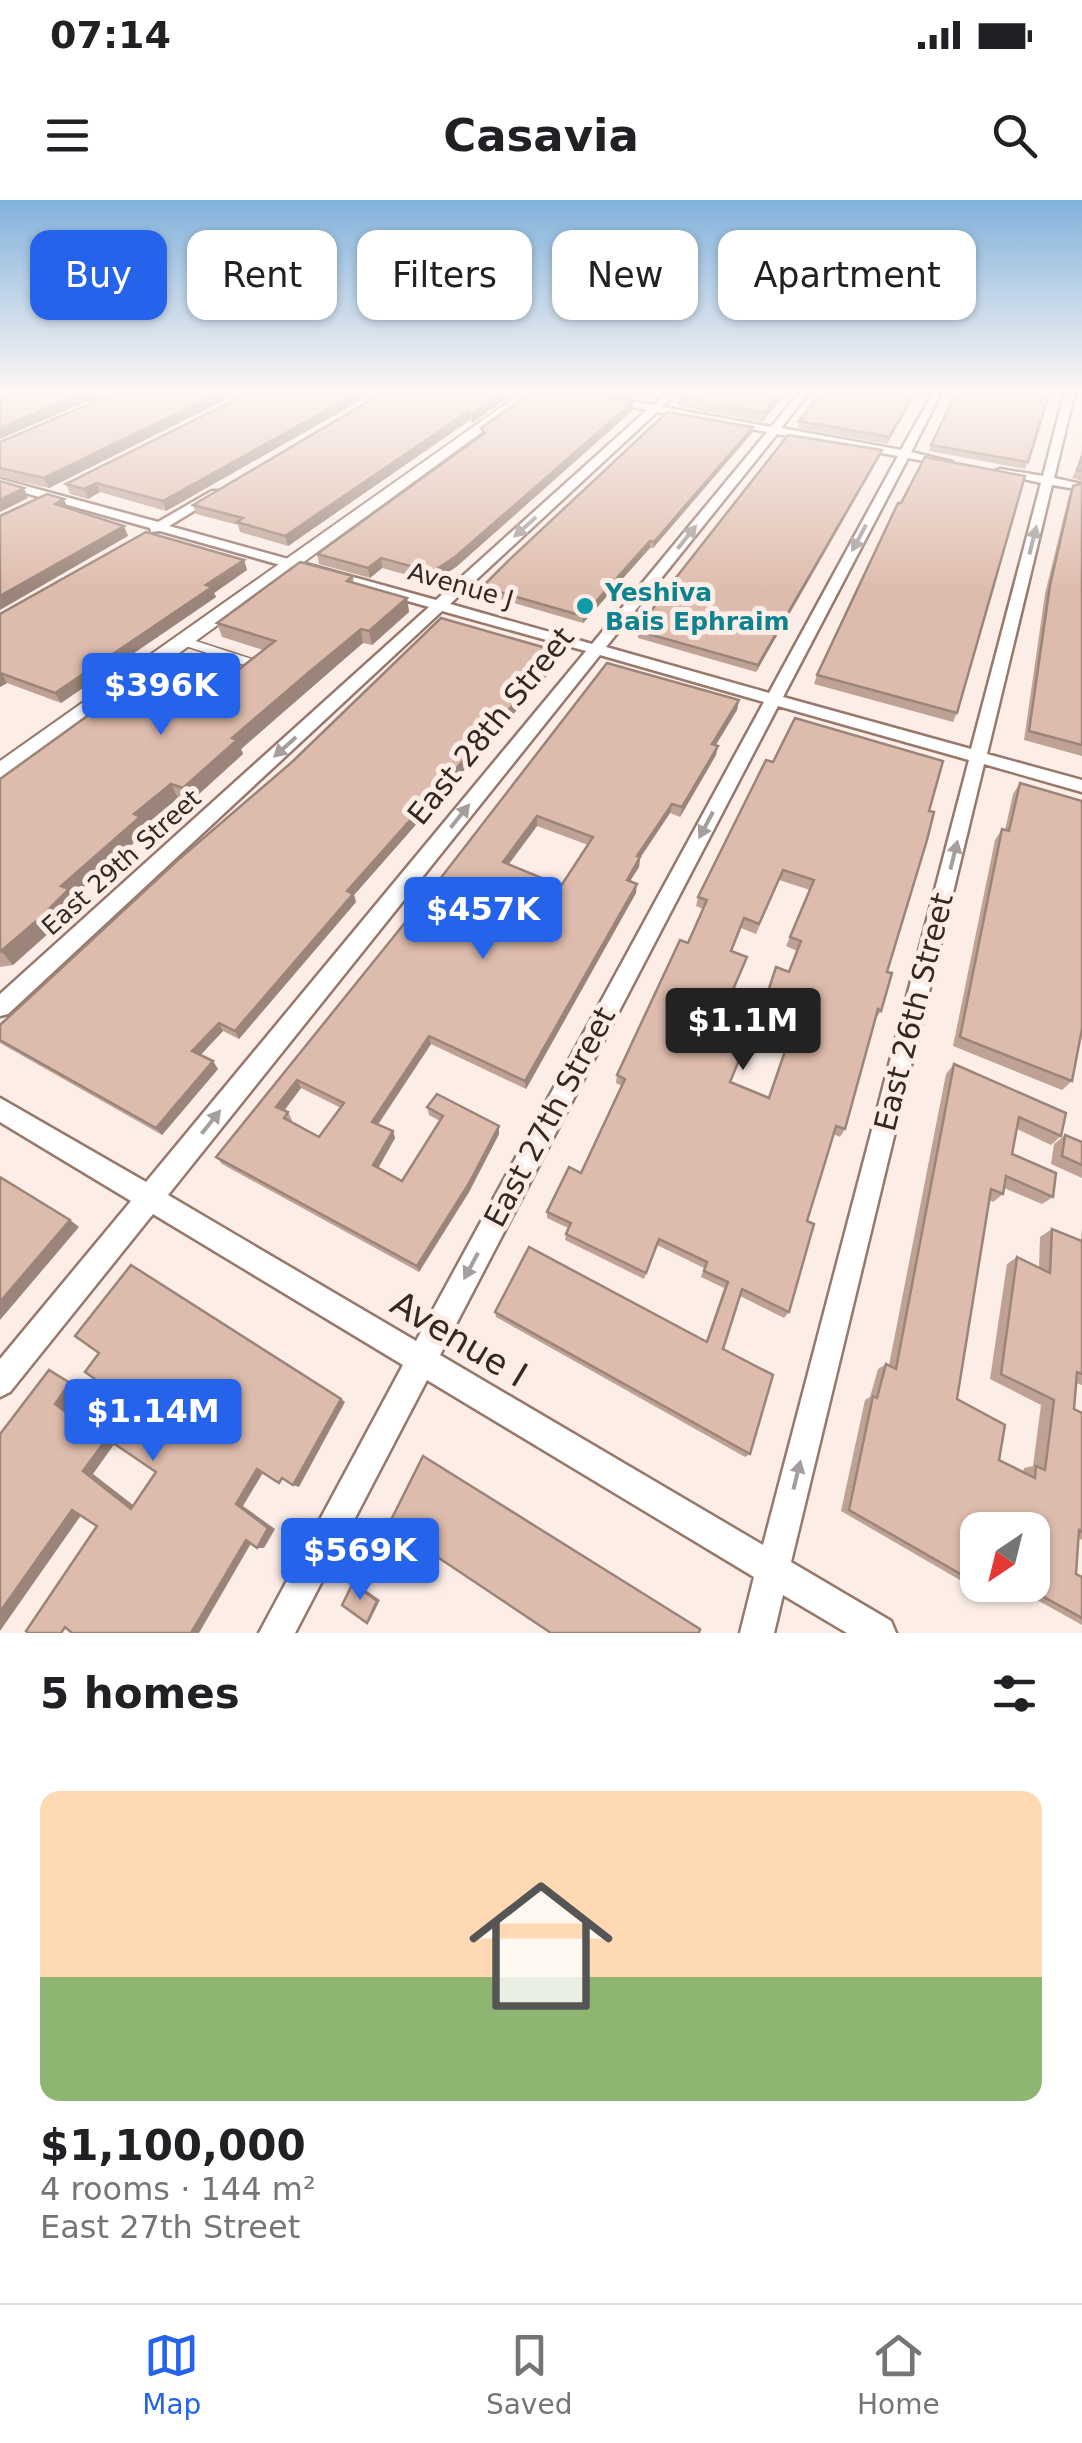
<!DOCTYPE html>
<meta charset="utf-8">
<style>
body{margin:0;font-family:"DejaVu Sans",sans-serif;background:#f6f6f6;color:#202124;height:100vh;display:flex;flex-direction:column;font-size:38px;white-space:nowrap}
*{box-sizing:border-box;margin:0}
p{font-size:32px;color:#757577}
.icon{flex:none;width:55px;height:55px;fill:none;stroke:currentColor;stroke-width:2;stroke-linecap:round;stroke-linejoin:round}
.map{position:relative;height:1433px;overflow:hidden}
.panel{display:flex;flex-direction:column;background:#fff;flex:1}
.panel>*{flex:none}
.hud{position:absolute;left:30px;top:30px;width:1022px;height:90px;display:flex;gap:20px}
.needle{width:65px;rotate:215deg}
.tools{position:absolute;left:960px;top:1312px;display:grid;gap:20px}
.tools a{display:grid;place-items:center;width:90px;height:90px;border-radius:20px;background:#fff;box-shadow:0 2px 8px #0004;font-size:50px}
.price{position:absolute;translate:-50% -85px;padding:0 22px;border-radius:10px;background:#2563eb;color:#fff;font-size:32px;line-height:65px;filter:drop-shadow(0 2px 5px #0008)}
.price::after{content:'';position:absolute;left:50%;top:60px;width:30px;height:22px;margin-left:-15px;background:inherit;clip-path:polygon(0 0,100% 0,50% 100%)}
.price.active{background:#222;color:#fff}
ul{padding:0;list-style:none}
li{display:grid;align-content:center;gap:20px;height:530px;padding:0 40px}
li+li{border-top:2px solid #e0e0e0}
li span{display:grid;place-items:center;height:310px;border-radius:20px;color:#555}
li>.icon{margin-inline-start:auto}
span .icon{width:180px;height:180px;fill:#fffc;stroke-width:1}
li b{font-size:42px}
h2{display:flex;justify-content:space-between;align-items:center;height:120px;padding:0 40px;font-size:42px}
.chip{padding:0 35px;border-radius:20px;background:#fff;box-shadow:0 2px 8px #0004;font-size:35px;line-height:90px}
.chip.active{background:#2563eb;color:#fff}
.status{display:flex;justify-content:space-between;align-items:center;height:70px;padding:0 50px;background:#fff;direction:ltr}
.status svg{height:28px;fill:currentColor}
header{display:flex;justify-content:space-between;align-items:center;height:130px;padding:0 40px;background:#fff;font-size:45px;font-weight:700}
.tab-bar{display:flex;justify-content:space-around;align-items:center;height:140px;border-top:2px solid #e0e0e0;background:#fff;font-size:28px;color:#757577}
.tab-bar a{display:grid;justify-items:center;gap:5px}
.tab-bar .active{color:#2563eb}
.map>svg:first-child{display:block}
</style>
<div class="status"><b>07:14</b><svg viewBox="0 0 49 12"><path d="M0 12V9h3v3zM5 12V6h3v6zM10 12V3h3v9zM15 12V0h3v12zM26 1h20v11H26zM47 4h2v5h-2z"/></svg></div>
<header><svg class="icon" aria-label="menu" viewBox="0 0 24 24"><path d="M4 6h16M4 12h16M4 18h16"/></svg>Casavia<svg class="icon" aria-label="search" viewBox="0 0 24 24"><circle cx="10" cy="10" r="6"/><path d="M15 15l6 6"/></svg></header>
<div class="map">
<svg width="1082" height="1433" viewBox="0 0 1082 1433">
<rect width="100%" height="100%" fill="#fcede7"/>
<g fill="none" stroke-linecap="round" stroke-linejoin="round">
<!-- lane casing -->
<g stroke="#97786b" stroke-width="11">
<g id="lane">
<path d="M183,441L251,463L248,469"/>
<path d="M154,462L219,485L230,482"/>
</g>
</g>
<!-- street casing -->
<g stroke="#97786b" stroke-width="5">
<path id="street" d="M555,191H573L653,205L669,191H678L662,207L771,227L801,191H810L781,228L901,250L934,191H942L911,252L952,262L947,265L908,258L783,497L971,549L1041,283L994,272L1000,269L1043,276L1065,191H1075L1054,278L1082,284V290L1052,285L987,554L1082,580V592L984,564L791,1362L891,1421L896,1433H847L783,1395L774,1433H740L754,1377L427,1180L295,1433H259L403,1165L153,1014L10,1192L0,1197V1159L131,1001L0,922V898L146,982L586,451L442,411L8,814L0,816V794L429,407L160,331L151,332L150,328L0,286V279L158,322L212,291H220V295L169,326L436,400L647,210ZM657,212L767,232L592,444L450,404ZM777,234L898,256L769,493L606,447ZM600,455L764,502L416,1141L168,995ZM778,506L969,560L763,1345L440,1155Z"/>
</g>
<!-- secondary casing -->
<g stroke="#97786b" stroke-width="4">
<path id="secondary" d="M524,191H538L8,578L0,580V561Z"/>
</g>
<!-- lane -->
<use href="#lane" stroke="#fff" stroke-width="8"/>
<!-- street -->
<use href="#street" fill="#fff" fill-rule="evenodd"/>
<!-- secondary -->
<use href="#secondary" fill="#fff" fill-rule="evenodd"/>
</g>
<!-- wall -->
<g fill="#bfa295" fill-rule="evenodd">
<path d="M119,191H243L49,288L0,277V242Z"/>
<path d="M253,191H377L166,311L100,292L88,299L70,294L66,284Z"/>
<path d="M386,191H518L472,223L470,220L288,346L240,332L238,325L196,314L193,305Z"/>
<path d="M592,191H656L645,200Z"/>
<path d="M678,191H788L762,222L678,206Z"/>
<path d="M823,191H917L887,244L798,228L799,221Z"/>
<path d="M633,202L632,211L456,367L433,382L382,368L370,378L319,364L317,354L482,236L481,228Z"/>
<path d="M753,227L752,233L653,348H650L583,423L483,394L482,387Z"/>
<path d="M931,245L1028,262L1025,269L929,251Z"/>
<path d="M1082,246V281L1072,278L1080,261Z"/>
<path d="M882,250L880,256L756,472L638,438V431Z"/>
<path d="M1082,283V556L1024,540L1045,394L1069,295L1073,286Z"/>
<path d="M244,360L247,370L214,393L216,397L61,503L7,483L0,487V414Z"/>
<path d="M353,376L354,383L407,398L409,412L372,445L363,443L311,487L241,549L243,554L189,603L178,598L144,626L147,631L74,696L78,703L51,731L13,765L0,767V579L217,486L263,450L222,437L217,423Z"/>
<path d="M560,452V461L354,695L356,702L239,839L223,831L200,855L218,869L162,935L0,843V825Z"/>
<path d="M607,463L739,500L737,510L716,545V555L680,617L670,613L640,658L639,667L630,681L636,693L526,889L431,844L378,925L393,931L395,938L378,968L402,981L440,921L429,915L427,907L499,934L469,992L419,1072L222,964L216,957L433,688ZM537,626L588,645L561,686L508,665ZM301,888L341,908L319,937L291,922L292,920L288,912L284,910Z"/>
<path d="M817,475L957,513L953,522L814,484Z"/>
<path d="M1020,583L1072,881L1062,890L953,846L995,640L1002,629L1005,630L1013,594Z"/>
<path d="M929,611L887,772L881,811L875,819L845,929L840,937L833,934L807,1021L789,1112L784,1118L740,1096L723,1149L750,1254L745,1257L496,1117L495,1112L706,1141L724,1088L701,1077L704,1068L657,1045L644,1079L565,1040L566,1034L568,1028L547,1018V1012L581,973L622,886L616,883L617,875L688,743L703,709L696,706L698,697ZM779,680L810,690L786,746L797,751L789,772L776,767L757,822L790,834L768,898L730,882L726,808L744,766L732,751L741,728L756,734Z"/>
<path d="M954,864L1061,936L1051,945L1017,929L1012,954L1053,997L1042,1004L1004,988L1003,994L993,1002L989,1000L957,1199L999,1260L1023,1272L1024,1268L1033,1266L1041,1205L990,1179L1007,1064L1017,1057L1039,1068L1040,1037L1052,1029L1081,1040L1082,1027V1185L1076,1183L1074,1209L1082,1213V1340L1079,1338L1076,1374L1082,1377V1425L1012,1386L1011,1391L997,1390V1395L984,1394L841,1311L865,1200L870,1197L878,1169L886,1164L889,1165L946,874ZM978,1330L1032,1385H978Z"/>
<path d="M1065,935L1082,942V978L1051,964L1054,944Z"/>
</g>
<!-- shaded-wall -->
<g fill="#9b8479">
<path d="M88,191H111L0,239V228Z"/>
<path d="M224,191H243L49,288L44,278Z"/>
<path d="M361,191H377L166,311L163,301Z"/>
<path d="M506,191H518L472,223V214Z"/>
<path d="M646,191H656L645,200Z"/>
<path d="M782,191H788L762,222L764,213Z"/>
<path d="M916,191H917L887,244L889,237Z"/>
<path d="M633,202L632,211L456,367L433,382L432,372Z"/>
<path d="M469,211L470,220L288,346L285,336Z"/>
<path d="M753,227L752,233L653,348L654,342Z"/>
<path d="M882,250L880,256L756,472L758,465Z"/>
<path d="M96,283L100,292L88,299L84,289Z"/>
<path d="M24,288L28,298L0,312V300Z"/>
<path d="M64,299L68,309L55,304Z"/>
<path d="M124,326L128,336L0,410V396Z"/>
<path d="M650,341V348L583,423V416Z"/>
<path d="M381,358L382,368L370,378L368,368Z"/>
<path d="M244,360L247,370L214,393L216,397L61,503L55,493Z"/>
<path d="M407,398L409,412L372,445L369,431Z"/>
<path d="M361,429L363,443L241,549L243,554L189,603L183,588L232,538Z"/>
<path d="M560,452V461L354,695L356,702L239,839L235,831L347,691Z"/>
<path d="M1,472L7,483L0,487V473Z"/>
<path d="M739,500L737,510L710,554L712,544Z"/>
<path d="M718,546L716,555L680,617L682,607Z"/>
<path d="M171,584L178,598L144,626L147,631L74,696L78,703L51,731L13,765L2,752L61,686L134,614Z"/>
<path d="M672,604L670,613L640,658L639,667L625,689L627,680L637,656Z"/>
<path d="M537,616V626L503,672V662Z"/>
<path d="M637,684L636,693L526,889L525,881Z"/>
<path d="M219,823L223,831L197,859L192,851Z"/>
<path d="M429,836L431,844L374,930L372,922Z"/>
<path d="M213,861L218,869L162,935L156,928Z"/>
<path d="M297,880L301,888L281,915L276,907Z"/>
<path d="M499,926V934L469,992L419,1072L417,1066Z"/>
<path d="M393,931L395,938L376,972L373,965Z"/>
<path d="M70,1020L79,1027L0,1120V1102Z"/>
<path d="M49,1170L80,1187L66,1208L115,1243L93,1274L141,1311L131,1309L83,1271L55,1204Z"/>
<path d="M341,1199L345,1202L299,1287L293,1285Z"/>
<path d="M257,1269L264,1271L243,1306L275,1329L264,1348H257L236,1304Z"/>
<path d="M72,1310L84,1311L0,1431V1412Z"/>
<path d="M409,1338L412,1339L399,1366H395Z"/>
<path d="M246,1340H253L199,1433H191Z"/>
<path d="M353,1383H355L380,1400L369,1422L367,1423Z"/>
</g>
<!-- building -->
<g fill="#debcad" stroke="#9b8479" stroke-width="2.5" fill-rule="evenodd">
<path d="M0,191H88L0,228Z"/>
<path d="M119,191H224L44,278L0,268V242Z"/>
<path d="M253,191H361L163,301L96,283L84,289L66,284Z"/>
<path d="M386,191H506L472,214L469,211L285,336L237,322L243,318L193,305Z"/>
<path d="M533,191H577L633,202L455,357L432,372L381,358L368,368L317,354L485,233L481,228Z"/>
<path d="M681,191H782L764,213L679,197L684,194Z"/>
<path d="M823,191H916L889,237L799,221Z"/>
<path d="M957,191H1050L1028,262L931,245Z"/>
<path d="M667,212L753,227L654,342L650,341L583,416L482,387L508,361Z"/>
<path d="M788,235L882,250L758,465L638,431L660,398Z"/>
<path d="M1082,256V271L1077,270Z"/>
<path d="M925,257L1025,276L957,513L817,475L898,303H901Z"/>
<path d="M0,281L24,288L0,300Z"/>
<path d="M1082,283V545L1029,531L1050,385L1073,286Z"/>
<path d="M47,294L64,299L55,304L124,326L0,396V316Z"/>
<path d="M146,332L244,360L206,385L212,387L55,493L0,473V414Z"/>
<path d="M300,362L353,376L347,381L407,398L369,431L361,429L308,473L232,538L237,540L183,588L171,584L134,614L140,617L61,686L69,689L41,717L0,752V579L158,465L217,486L233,474L275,441L217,423Z"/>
<path d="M441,418L560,452L347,691L353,694L235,831L219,823L192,851L213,861L156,928L0,840V825L178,660L292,562Z"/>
<path d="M607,463L739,500L712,544L718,546L682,607L672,604L637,656L640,657L627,680L637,684L525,881L429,836L372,922L393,931L373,965L402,981L443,916L427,907L437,894L499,926L468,985L417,1066L216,957L433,688ZM537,616L593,637L561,686L503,662ZM297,880L344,903L319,937L284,918L288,912L276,907Z"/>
<path d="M795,518L943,561L929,611L934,612L927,640L887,772L892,773L881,811L878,809L845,929L836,926L823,969L807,1021L814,1024L789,1112L742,1089L723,1149L773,1175L750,1254L495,1112L529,1047L707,1142L728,1082L704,1071L707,1062L659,1039L646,1073L566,1034L571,1023L547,1012L569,967L581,973L625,879L617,875L680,740L688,743L707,700L698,697L766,560L773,562ZM783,670L814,680L790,737L801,741L789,772L776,767L761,813L794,825L769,898L730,882L756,819L725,808L747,757L731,751L744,718L759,724Z"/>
<path d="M1020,583L1082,601V829L1072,881L960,837L1002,629L1009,631Z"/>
<path d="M954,864L1066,913L1061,936L1019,917L1012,954L1056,973L1053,997L1006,976L1003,994L991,989L957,1199L1005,1225L999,1260L1035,1278L1036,1266L1045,1270L1054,1200L1001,1174L1017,1057L1050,1073L1052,1029L1082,1041V1174L1077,1172L1074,1209L1082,1213V1332L1079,1330L1076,1374L1082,1377V1418L1022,1385H1032V1330H978V1384L849,1310L873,1196L877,1198L886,1164L896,1169Z"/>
<path d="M1065,935L1082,942V965L1062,956Z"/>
<path d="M0,977L70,1020L0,1102Z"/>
<path d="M131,1065L341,1199L293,1285L282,1278L279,1283L257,1269L236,1304L268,1328L257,1348L246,1340L191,1433H72L65,1427L61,1433H28L26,1431L97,1326L72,1310L0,1412V1234L49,1170L70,1183L55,1204L105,1241L83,1271L131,1309L156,1272L97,1232L122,1198L85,1172L99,1153L75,1136Z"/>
<path d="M423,1256L700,1429L699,1433H551L409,1338L395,1366L375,1352Z"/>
<path d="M353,1383L377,1401L367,1423L342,1405Z"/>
<path d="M980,1385H998L997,1395Z"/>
<path d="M1000,1385H1012L1011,1391Z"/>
</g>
<!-- one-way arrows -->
<defs><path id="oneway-solid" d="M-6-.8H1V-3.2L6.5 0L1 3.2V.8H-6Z" transform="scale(2.5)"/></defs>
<g fill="#a49e9c">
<use href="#oneway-solid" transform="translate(525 327) rotate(138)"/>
<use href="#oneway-solid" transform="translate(687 337) rotate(-51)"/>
<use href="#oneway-solid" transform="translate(859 338) rotate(118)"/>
<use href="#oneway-solid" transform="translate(1033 340) rotate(-76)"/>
<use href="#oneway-solid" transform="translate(285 547) rotate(138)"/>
<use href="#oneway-solid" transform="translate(460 616) rotate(-51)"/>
<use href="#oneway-solid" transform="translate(706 625) rotate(118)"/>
<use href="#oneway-solid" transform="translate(954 655) rotate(-76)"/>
<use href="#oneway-solid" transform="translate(211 922) rotate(-51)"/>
<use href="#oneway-solid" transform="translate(471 1066) rotate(118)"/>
<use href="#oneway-solid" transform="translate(797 1275) rotate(-76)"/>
</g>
<!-- sky -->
<linearGradient id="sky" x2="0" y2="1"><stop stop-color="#82b2dc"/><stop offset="0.49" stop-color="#fef7f4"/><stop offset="1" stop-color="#fef7f4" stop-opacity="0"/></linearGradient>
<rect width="1082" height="391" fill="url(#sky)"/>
<!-- markers -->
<circle fill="#0f9aa8" stroke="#fcede7" stroke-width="4" cx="585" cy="406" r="10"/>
<g text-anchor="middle" stroke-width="10" stroke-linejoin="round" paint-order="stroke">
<!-- far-street labels -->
<g font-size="25" fill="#352822" stroke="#fcede7">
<text transform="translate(461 385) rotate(16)" y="9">Avenue J</text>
<text transform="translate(121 662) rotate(-42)" y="9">East 29th Street</text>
</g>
<!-- far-culture labels -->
<g font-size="25" font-weight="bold" fill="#0d838f" stroke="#fcede7" text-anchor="start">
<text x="605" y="401">Yeshiva<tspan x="605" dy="29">Bais Ephraim</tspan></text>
</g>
<!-- street labels -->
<g font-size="30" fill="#352822" stroke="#fcede7">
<text transform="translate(491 526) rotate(-51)" y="10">East 28th Street</text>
<text transform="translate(914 812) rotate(-76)" y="10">East 26th Street</text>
<text transform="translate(550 917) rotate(-62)" y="10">East 27th Street</text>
</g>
<!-- near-street labels -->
<g font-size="35" fill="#352822" stroke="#fcede7">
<text transform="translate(459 1139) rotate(31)" y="12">Avenue I</text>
</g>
</g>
</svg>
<div class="tools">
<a><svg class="needle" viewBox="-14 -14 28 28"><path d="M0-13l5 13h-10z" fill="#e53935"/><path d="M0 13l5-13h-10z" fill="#757577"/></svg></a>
</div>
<b class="price" style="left:161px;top:538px">$396K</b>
<b class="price" style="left:483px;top:762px">$457K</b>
<b class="price active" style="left:743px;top:873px">$1.1M</b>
<b class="price" style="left:153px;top:1264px">$1.14M</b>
<b class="price" style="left:360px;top:1403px">$569K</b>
<div class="hud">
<a class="chip active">Buy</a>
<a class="chip">Rent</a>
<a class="chip">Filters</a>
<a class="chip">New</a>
<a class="chip">Apartment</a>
</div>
</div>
<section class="panel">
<h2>5 homes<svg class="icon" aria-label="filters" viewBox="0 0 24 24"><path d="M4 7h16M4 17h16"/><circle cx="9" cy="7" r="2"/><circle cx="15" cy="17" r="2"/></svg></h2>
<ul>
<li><span style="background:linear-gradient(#ffd9b3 60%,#8fb573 0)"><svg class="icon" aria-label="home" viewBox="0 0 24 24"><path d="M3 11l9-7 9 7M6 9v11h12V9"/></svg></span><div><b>$1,100,000</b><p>4 rooms · 144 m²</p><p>East 27th Street</p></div></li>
</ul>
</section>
<nav class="tab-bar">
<a class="active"><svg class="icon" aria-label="map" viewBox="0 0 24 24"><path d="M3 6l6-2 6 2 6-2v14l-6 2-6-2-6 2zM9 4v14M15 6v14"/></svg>Map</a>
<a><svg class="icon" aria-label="saved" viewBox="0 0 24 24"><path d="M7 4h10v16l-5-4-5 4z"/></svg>Saved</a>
<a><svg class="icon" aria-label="home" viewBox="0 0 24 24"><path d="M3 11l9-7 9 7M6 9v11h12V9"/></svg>Home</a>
</nav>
